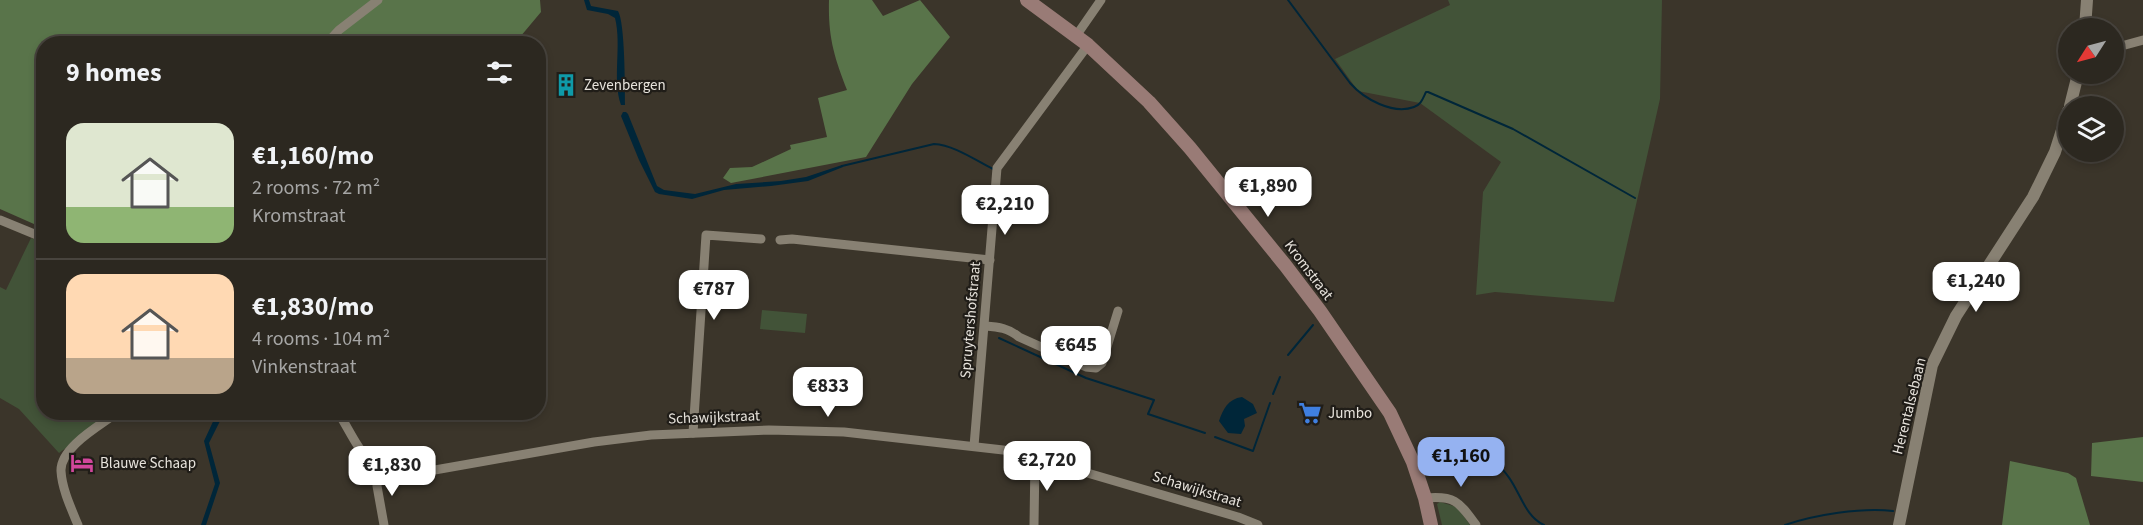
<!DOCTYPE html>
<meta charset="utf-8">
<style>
body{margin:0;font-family:"Source Sans 3",sans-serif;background:#38342d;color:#f1f3f6;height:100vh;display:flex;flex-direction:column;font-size:22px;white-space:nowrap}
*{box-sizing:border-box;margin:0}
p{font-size:20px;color:#a6a6a5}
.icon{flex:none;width:33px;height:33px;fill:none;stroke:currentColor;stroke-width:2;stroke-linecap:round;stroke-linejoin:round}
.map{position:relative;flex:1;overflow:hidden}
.details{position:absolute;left:36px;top:36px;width:510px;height:384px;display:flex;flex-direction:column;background:#2c2820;border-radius:24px;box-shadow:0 3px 9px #0003,0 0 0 2px #48443e}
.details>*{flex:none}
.needle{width:39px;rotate:234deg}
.buttons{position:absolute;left:2058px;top:18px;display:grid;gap:12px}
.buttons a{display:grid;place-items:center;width:66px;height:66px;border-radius:50%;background:#2c2820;box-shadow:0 3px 9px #0003,0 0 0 2px #48443e;font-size:30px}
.price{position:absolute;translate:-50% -51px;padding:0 14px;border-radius:12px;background:#fff;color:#222;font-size:20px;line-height:39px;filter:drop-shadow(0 2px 3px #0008)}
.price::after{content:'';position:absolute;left:50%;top:36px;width:18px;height:14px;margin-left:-9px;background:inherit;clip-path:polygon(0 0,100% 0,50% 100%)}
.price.on{background:#95b2f1;color:#111}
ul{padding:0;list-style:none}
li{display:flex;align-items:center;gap:18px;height:150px;padding:0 30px}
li+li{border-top:2px solid #48443e}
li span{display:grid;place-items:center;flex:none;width:168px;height:120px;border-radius:18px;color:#555}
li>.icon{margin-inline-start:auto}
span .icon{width:72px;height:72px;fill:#fffc;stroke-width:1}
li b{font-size:26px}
h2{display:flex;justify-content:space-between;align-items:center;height:72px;padding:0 30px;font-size:26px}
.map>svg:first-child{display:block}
</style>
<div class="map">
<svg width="2143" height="525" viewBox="0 0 2143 525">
<rect width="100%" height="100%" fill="#3b352a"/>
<!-- green -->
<g fill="#425338">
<path d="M1448,0H1662L1660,99L1614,302L1495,292L1476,295L1483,192L1501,162L1420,103L1358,91L1335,59L1450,5Z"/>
<path d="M31,238L43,243L44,412L113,413L59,453L19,409L0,398V287L6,290Z"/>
<path d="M762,310L807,314L805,333L760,329Z"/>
<path d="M1440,502L1457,507L1470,525H1442L1437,504Z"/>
</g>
<!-- forest -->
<g fill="#59744a">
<path d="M0,0H540L541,12L515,43L44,44L43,228L0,209Z"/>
<path d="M829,0H872L883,16L920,0L950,37L912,84L866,157L731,183L723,178L730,168L752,167L791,149L790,145L827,137L818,98L847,90C834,56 828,37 829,0Z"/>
<path d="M2143,437V482L2091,476L2092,443Z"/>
<path d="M2010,461L2068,473L2076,478L2090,525H2002Z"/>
</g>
<!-- water -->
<g fill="#002639">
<path d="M584,0H589L591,6L618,11C625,22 625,88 625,105H621C612,79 622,46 615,18L608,14L587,10Z"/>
<path d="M623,112H626L628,114L657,186L664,190L695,194L736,184L781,181L806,177L842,165L843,167L808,181L771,186L724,190L692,199L659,194L655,192L639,160L621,116Z"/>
<path d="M1242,397L1253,404L1257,413L1244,419L1245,426L1241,434L1228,433L1219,421C1223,409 1228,399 1242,397Z"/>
<path d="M217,413H224L209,443L220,483L206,525H201L215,484L204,441Z"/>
</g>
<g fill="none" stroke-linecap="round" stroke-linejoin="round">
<!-- stream -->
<g stroke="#002639" stroke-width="2">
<path d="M1288,0L1350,83C1364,99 1393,115 1414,107C1421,105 1423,98 1426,92H1428L1513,129L1635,198"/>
<path d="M842,166L934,144C954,145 975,160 993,169"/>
<path d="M999,338L1086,378L1154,400L1148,414L1205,433"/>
<path d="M1288,355L1313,325"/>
<path d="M1273,394L1280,377"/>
<path d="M1215,437L1253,451L1270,403"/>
<path d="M1426,447L1432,444C1453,448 1477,449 1495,463C1520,481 1520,514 1544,525"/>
<path d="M1785,525C1814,515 1862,507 1893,511"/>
</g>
<!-- minor -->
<g stroke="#888173" stroke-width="9">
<path d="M1076,36L1101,0"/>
<path d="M326,44L339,30L378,0"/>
<path d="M2114,48L2143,40"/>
<path d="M0,220L44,238"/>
<path d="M780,240L792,239L990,260"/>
<path d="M985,326C999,327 1008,328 1019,337L1086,367L1096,368L1102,363L1118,311"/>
<path d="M338,412C358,444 368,479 412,474L594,442L651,435L769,430L844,432L1012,451L1238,517L1258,525"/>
<path d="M693,433L706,235L761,239"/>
<path d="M974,446L997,168L1088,45"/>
<path d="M379,470L377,486L384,525"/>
<path d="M1425,498C1455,495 1459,502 1476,525"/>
<path d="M78,525C71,508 62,489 61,471C60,447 101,425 118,412"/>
<path d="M1034,525L1035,458"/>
</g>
<!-- tertiary -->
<g stroke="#888173" stroke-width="12">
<path d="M2085,28L2087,0"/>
<path d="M2070,106L2078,74"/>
<path d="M1899,525L1932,365L1956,316L2033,197L2055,152L2068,111"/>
</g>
<!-- secondary -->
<path stroke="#997b76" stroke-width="14" d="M1027,0L1088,45L1149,102L1190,148L1285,265L1320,311L1390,413L1413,462L1425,498L1431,525"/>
</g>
<!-- icons -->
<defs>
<g id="building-bare" transform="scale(1.8)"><path d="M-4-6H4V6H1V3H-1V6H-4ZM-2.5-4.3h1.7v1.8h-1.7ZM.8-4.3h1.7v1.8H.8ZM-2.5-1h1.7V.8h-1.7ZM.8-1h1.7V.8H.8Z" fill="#0f9aa8" stroke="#201d18" stroke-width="2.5" paint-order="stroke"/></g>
<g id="supermarket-bare" transform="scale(1.8)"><path d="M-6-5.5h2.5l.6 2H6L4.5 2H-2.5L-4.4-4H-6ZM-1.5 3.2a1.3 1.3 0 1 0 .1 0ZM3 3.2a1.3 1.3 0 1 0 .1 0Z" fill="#3f7fe0" stroke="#201d18" stroke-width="2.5" paint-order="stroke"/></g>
<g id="hotel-bare" transform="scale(1.8)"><path d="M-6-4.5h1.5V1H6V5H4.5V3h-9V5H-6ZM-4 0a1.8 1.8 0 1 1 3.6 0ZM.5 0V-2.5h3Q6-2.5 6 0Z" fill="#d1479c" stroke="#201d18" stroke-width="2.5" paint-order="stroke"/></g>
</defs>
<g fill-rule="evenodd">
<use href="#building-bare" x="566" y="85"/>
<use href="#supermarket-bare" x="1310" y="413"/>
<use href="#hotel-bare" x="82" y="463"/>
</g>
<g text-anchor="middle" stroke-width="4.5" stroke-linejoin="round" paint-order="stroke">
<!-- poi labels -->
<g font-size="15" fill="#e7e3dc" stroke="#201d18" text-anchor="start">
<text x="584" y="90">Zevenbergen</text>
<text x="1328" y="418">Jumbo</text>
<text x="100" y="468">Blauwe Schaap</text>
</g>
<!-- street labels -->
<g font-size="15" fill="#e7e3dc" stroke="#201d18">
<text transform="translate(1309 270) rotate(53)" y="5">Kromstraat</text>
<text transform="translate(970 320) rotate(-85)" y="5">Spruytershofstraat</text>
<text transform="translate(1909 406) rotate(-76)" y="5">Herentalsebaan</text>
<text transform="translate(714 417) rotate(-2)" y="5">Schawijkstraat</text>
<text transform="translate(1197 489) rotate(17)" y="5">Schawijkstraat</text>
</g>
</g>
</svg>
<div class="buttons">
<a><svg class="needle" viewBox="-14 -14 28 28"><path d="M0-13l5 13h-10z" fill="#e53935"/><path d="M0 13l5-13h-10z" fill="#a6a6a5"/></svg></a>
<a><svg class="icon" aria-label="layers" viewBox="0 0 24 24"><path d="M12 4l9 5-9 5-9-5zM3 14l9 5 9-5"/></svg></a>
</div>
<b class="price" style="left:1268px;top:218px">€1,890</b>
<b class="price" style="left:1005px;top:236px">€2,210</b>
<b class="price" style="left:1976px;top:313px">€1,240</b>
<b class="price" style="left:714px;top:321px">€787</b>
<b class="price" style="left:1076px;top:377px">€645</b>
<b class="price" style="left:828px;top:418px">€833</b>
<b class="price on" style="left:1461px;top:488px">€1,160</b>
<b class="price" style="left:1047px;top:492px">€2,720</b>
<b class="price" style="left:392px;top:497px">€1,830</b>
<section class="details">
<h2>9 homes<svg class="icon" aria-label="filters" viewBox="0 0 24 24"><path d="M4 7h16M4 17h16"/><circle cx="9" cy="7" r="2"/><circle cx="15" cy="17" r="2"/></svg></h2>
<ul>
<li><span style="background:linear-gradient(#dfe7d0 70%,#8fb573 0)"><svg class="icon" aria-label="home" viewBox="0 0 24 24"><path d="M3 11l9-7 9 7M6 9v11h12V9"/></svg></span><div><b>€1,160/mo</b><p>2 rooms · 72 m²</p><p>Kromstraat</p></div></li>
<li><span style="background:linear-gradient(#ffd9b3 70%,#b9a48a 0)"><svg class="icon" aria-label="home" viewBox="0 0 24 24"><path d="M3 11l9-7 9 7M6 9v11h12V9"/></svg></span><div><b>€1,830/mo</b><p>4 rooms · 104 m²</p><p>Vinkenstraat</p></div></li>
</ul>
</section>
</div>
